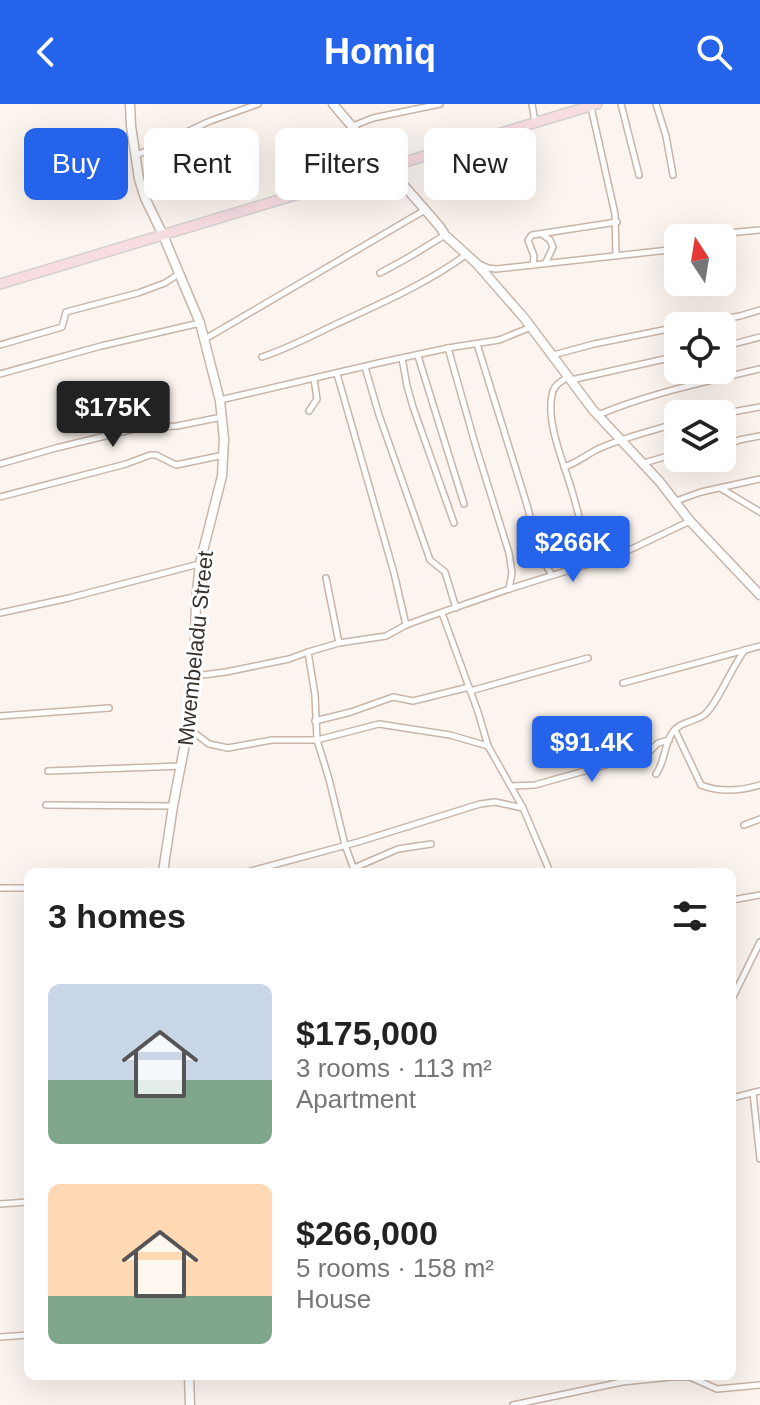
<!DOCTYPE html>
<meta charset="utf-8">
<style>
body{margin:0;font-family:Helvetica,sans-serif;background:#f6f6f6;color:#222;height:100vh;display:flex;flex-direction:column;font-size:30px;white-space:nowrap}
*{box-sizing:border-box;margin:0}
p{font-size:26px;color:#767676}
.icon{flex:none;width:44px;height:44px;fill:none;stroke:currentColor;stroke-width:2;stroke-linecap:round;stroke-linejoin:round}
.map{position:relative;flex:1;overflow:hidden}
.panel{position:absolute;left:24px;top:764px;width:712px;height:512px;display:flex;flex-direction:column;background:#fff;border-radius:12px;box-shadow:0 8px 32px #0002}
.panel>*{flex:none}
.hud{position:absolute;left:24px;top:24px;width:712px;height:72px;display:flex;gap:16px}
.needle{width:52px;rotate:348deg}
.controls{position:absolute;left:664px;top:120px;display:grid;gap:16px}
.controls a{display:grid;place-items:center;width:72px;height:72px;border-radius:12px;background:#fff;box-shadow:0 8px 32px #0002;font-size:40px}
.price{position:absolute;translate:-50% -68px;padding:0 18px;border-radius:8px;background:#2563eb;color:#fff;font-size:26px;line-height:52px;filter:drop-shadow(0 2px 4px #0008)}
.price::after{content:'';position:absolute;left:50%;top:48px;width:24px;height:18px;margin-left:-12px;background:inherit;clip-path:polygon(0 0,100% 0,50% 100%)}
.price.on{background:#222;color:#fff}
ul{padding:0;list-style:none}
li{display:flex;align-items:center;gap:24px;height:200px;padding:0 24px}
li span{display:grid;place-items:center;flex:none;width:224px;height:160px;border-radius:12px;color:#555}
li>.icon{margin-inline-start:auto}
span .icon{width:96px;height:96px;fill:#fffc;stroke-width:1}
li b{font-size:34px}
h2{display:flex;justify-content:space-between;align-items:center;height:96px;padding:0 24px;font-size:34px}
.pill{padding:0 28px;border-radius:12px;background:#fff;box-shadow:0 8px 32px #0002;font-size:28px;line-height:72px}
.pill.on{background:#2563eb;color:#fff}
header{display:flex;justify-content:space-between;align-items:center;height:104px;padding:0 24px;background:#2563eb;color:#fff;font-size:36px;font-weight:700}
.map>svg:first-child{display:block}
</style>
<header><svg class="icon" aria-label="back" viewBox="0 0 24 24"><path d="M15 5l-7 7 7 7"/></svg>Homiq<svg class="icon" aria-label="search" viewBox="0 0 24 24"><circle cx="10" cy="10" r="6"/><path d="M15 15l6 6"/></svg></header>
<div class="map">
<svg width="760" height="1301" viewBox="0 0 760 1301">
<rect width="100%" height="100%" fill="#fcf5ef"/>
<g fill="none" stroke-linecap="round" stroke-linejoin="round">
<!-- street casing -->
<g stroke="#c8b5a7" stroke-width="8">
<g id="street">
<path d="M532,0L535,18"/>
<path d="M621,0L639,71"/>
<path d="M656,0L666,32L673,71"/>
<path d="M591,3L615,110L616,151"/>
<path d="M353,22L373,14L440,0"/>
<path d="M135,52L210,17L258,0"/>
<path d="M542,130L550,136L553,143L546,158"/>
<path d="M714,134L727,129L760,126"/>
<path d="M479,160L488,164L496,165L678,145"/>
<path d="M533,161L534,152L528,136L532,131L617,118"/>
<path d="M380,169L411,152L445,131"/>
<path d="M682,222L740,212L760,206"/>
<path d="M205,235L425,106"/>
<path d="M477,240L527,401L541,454L552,471"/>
<path d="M0,241L62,223L66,208L138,189L165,179L180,169"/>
<path d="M722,243L760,233"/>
<path d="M448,244L476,343L509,449L512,469L509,485"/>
<path d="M553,251L594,240L678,223"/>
<path d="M418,252L464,400"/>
<path d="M262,253C286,245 308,234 330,223C377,201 425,181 467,150"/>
<path d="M402,254L407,282L413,303L454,419"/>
<path d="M365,263L379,311L430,456L445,468L456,504"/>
<path d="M0,270L101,242L200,219"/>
<path d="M337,270L394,469L406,521"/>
<path d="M568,273C560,278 553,282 552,291C546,320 564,359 572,387C579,411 585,435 590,459"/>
<path d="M571,276L678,252"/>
<path d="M220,296L383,258L448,244L499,236L531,223"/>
<path d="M309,307L317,295L314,275"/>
<path d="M721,310L760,303"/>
<path d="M598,311C650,289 705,278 760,265"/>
<path d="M722,344L739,336L760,332"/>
<path d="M644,359L678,349"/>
<path d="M0,360L56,344L138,324L177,322L222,313"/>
<path d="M564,363C577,359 586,351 598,345C624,333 651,327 678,319"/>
<path d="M722,385L760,408"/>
<path d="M0,393L126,360L150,351H156L176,361L224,351"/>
<path d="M676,397L701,388L760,375"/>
<path d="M326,474L339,539"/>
<path d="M0,509L69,494L199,460"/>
<path d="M442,509L478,608L488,642L523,704L550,768"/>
<path d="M308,548L315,591L317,636L329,675L345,741L355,768"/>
<path d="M194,572L226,568L289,555L308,548L339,539L386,532L406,521L428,513L509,485L621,450L690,417"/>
<path d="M623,579L760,542"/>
<path d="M470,587L588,554"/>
<path d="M0,612L109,604"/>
<path d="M315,617L351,608L393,593L413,597L469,583"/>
<path d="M188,624L209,640L228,644L272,636H317L379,620L450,631L488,642"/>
<path d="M675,626L701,681C721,689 740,687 760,681"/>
<path d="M48,667L181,662"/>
<path d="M656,670C665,658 664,641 672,629C679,618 694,618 704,611C717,601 732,562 745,546"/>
<path d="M512,682L535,681L609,660L648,649L658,639L669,636"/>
<path d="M46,701L173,702"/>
<path d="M744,721L760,715"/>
<path d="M354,764L398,745L431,740"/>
<path d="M247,768L358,738L480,700L495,698L523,704"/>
<path d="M0,784H28"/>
<path d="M732,796L760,791"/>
<path d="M732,895L760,838"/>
<path d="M753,989L760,1055"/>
<path d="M732,994L760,987"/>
<path d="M0,1100L28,1098"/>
<path d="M0,1233L28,1231"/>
<path d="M513,1301L622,1278L671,1273H690L717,1285L760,1281"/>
</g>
</g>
<!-- secondary casing -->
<g stroke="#c8b5a7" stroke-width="11">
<g id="secondary">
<path d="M130,0L131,22L139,75L145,94L163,131L200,219L220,297L224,335L222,372L200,459L196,497L194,572L188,624L173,702L163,768"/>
<path d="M333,0C368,42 404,81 440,123L445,131L477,160L525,215L593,306L660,378L690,417L760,491"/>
<path d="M189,1272L190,1301"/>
</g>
</g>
<!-- primary casing -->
<g stroke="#d3d2d0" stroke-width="12">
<path id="primary" d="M0,180L597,0"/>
</g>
<!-- street -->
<use href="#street" stroke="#fff" stroke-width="5"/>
<!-- secondary -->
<use href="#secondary" stroke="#fff" stroke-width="8"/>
<!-- primary -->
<use href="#primary" stroke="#f7dce2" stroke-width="9"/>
</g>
<g text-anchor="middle" stroke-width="6" stroke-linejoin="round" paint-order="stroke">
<!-- street labels -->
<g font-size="22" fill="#38312b" stroke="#fff">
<text transform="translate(195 544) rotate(-84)" y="8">Mwembeladu Street</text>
</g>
</g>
</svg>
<div class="controls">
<a><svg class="needle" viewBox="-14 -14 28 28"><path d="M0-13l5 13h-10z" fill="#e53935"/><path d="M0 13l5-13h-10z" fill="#767676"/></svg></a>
<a><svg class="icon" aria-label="locate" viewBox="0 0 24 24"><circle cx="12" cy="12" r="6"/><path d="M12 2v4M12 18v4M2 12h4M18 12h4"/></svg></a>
<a><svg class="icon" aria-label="layers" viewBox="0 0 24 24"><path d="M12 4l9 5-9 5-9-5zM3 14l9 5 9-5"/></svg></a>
</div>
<b class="price on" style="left:113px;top:345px">$175K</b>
<b class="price" style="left:573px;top:480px">$266K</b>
<b class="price" style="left:592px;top:680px">$91.4K</b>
<div class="hud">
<a class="pill on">Buy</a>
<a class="pill">Rent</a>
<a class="pill">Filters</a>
<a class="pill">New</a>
</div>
<section class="panel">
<h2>3 homes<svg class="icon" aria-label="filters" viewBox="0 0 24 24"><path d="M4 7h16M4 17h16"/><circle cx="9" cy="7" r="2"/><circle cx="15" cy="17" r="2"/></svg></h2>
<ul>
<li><span style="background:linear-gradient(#c9d6e8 60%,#7fa58c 0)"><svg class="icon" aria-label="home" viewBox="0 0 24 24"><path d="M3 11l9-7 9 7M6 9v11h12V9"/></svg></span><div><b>$175,000</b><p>3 rooms · 113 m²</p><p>Apartment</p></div></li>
<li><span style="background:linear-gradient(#ffd9b3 70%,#7fa58c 0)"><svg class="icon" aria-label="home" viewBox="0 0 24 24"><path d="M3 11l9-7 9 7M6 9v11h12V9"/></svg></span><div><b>$266,000</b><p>5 rooms · 158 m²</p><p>House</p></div></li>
</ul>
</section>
</div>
